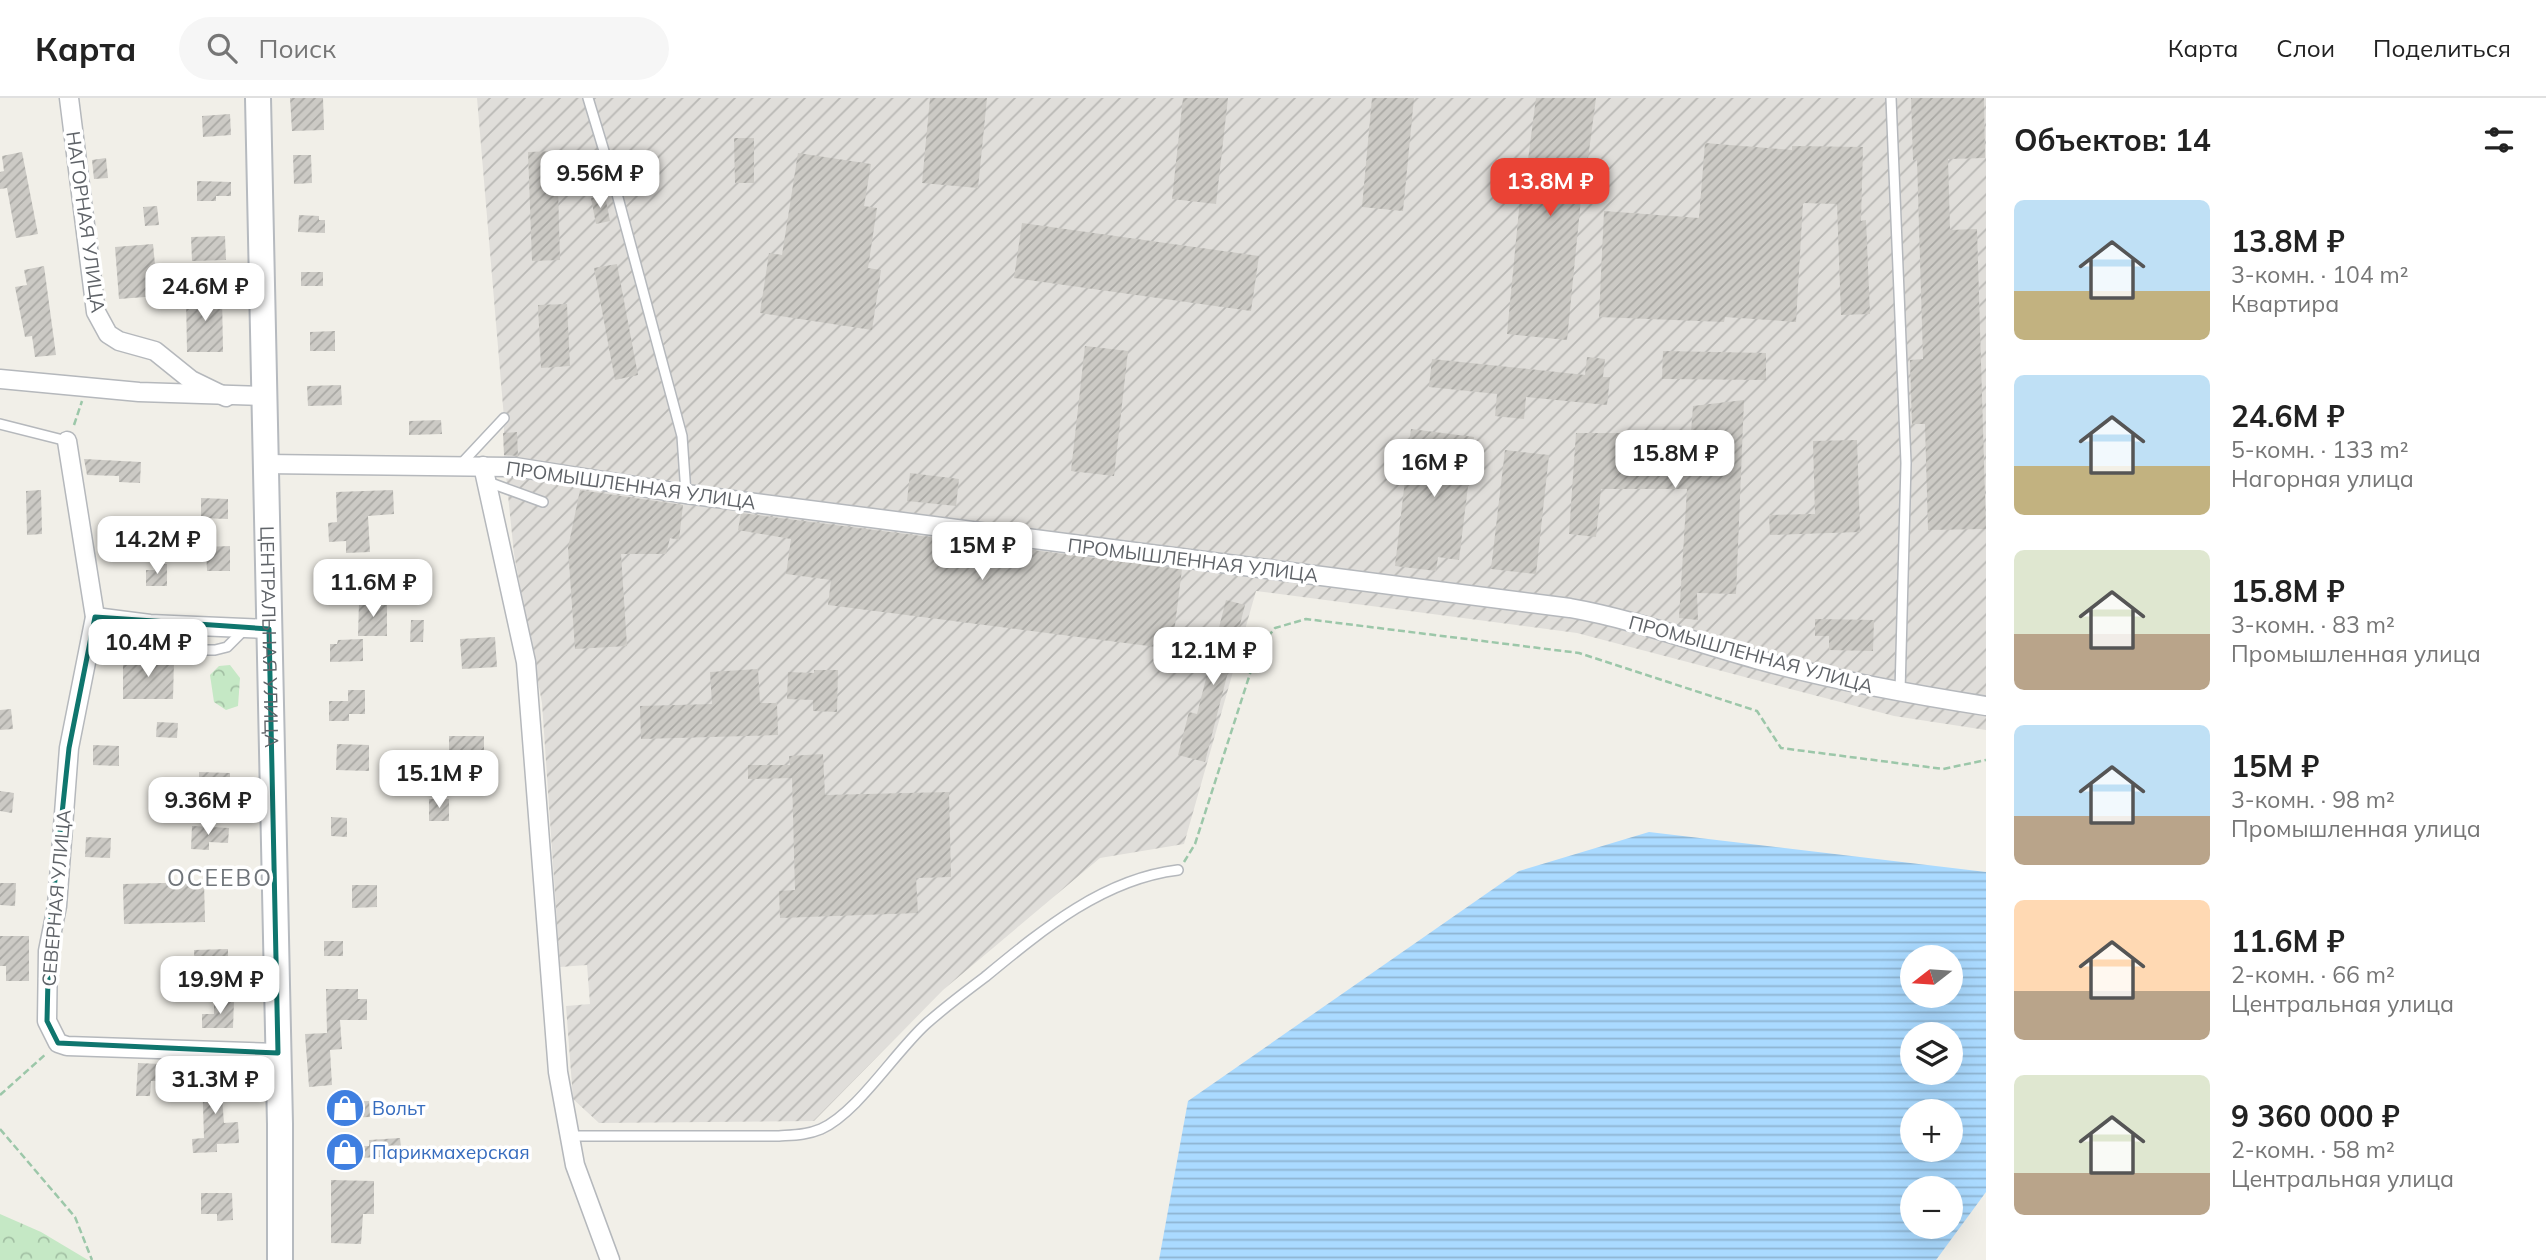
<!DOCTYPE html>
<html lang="ru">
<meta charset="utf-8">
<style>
body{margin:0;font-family:Mulish,sans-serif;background:#f6f6f6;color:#222;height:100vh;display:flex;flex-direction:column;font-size:26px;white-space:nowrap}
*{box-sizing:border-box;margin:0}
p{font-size:23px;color:#767676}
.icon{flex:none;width:38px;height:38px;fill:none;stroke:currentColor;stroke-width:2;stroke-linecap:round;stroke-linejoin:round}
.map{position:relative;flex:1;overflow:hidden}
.sheet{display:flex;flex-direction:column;background:#fff;width:560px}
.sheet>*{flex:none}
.needle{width:46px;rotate:253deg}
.tools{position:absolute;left:1900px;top:847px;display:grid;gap:14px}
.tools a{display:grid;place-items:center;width:63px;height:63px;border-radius:50%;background:#fff;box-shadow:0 7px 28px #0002;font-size:35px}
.price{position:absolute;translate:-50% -60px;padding:0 16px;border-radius:14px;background:#fff;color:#222;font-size:23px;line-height:46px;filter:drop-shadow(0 2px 4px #0008)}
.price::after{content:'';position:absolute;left:50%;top:42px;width:21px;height:16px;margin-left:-10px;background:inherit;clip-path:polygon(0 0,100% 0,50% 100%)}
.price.selected{background:#ea4335;color:#fff}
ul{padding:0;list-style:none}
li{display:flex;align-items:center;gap:21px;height:175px;padding:0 28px}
li span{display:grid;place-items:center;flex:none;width:196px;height:140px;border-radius:10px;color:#555}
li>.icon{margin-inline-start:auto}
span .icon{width:84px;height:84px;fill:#fffc;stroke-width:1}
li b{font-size:30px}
h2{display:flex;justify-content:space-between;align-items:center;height:84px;padding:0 28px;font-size:30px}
header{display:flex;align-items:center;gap:42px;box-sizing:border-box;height:98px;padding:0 35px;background:#fff;border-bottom:2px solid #e0e0e0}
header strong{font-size:33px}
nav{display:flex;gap:38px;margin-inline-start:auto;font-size:24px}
.search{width:490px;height:63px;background:#f6f6f6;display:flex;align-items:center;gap:18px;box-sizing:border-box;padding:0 24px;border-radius:38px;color:#767676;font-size:26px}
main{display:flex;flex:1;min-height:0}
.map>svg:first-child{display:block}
</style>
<header>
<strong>Карта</strong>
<div class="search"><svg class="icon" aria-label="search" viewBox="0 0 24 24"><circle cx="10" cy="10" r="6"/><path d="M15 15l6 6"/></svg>Поиск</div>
<nav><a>Карта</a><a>Слои</a><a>Поделиться</a></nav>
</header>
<main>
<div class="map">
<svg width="1986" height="1162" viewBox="0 0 1986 1162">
<defs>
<pattern id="industrial-furrows" width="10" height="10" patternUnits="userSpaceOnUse" patternTransform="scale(1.75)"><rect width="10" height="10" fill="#e0deda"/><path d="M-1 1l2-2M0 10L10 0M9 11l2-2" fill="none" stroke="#b9b8b5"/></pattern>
<pattern id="forest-crowns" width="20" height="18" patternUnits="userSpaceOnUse" patternTransform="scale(1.75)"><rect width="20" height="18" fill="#c5e8c5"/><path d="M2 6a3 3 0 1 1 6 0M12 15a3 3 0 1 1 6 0" fill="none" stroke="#a3c0a4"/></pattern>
<pattern id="water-rules" width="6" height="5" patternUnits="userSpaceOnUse" patternTransform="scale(1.75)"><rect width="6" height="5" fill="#aadaff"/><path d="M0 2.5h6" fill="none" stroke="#8eb4d2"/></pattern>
<pattern id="building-hatch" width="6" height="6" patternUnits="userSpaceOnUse" patternTransform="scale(1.75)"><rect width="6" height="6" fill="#cccac5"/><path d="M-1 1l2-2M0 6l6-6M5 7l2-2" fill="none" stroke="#a9a8a4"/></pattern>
</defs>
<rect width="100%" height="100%" fill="#f1efe8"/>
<!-- industrial -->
<path fill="url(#industrial-furrows)" d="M477,0H1986V632L1894,618L1577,535L1256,493L1184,746L1100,760L943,892L814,1023L599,1025L573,1001L566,908L590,906L587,867L560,869L542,605L514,456L504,358V320Z"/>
<!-- forest -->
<g fill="url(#forest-crowns)">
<path d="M230,567L240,580L238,608L226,612L214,604L210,577L219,568Z"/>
<path d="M0,1116L41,1134L88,1162H0Z"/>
</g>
<!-- water -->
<path fill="url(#water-rules)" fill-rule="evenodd" d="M1649,734L1986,774V1094L1936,1162H1159L1188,1003L1519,773ZM1913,859H1951V898H1913ZM1913,936H1951V975H1913ZM1913,1013H1951V1052H1913ZM1913,1090H1951V1129H1913Z"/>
<!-- building -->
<g fill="url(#building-hatch)">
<path d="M290,0H323L324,32L292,33Z"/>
<path d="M930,0H987L978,90L922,85Z"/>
<path d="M1183,0H1228L1216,106L1172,101Z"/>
<path d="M1372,0H1414L1403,113L1362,109Z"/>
<path d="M1536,0H1596L1584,91H1582L1567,242L1507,236L1520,101H1523Z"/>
<path d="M1911,0H1984L1985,60L1948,61L1950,132L1977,131L1986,431L1928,432L1925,326H1912L1910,262L1923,261L1917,62H1913Z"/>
<path d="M230,16L231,37L203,39L202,18Z"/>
<path d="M734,40H754V85H735Z"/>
<path d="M1705,45L1792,52V48L1863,49L1861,123L1866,122L1870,216L1841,217L1837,106L1803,105L1796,224L1725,219L1724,224L1599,219L1604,113L1699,120Z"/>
<path d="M557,53L560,162L532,163L528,54Z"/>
<path d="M22,54L38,136L16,140L7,90L0,91V74L4,73L2,58Z"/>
<path d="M798,55L871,66L864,108L877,110L868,170L881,172L872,232L760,215L769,155L782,157Z"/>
<path d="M293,57H311L312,85L294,86Z"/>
<path d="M106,60L108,80L94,81L92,62Z"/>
<path d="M197,83L231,84V98H216V103H197Z"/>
<path d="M605,98L610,123L596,126L591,100Z"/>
<path d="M157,108L159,127L145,128L143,109Z"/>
<path d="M299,117L319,118V122H325V135L298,134Z"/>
<path d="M1022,125L1259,158L1251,213L1014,180Z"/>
<path d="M225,138L226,162L192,163L191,139Z"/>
<path d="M153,146L158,198L119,201L115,149Z"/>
<path d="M617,166L638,277L615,282L594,170Z"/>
<path d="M44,168L56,257L35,259L32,238L25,239L15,189L27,187L24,172Z"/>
<rect x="301" y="174" width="22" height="14"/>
<path d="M222,196L223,254H187L186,197Z"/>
<path d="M567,206L570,268L541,270L538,207Z"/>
<path d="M335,233V253H310V234Z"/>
<path d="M1085,248L1128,253L1114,378L1071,373Z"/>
<path d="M1663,253L1766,255V282L1662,281Z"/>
<path d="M1587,259L1605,261L1603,279H1610L1607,307L1526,299L1524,321L1495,318L1497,296L1429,289L1432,261L1585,277Z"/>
<path d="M341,287L342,307L308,308L307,288Z"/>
<path d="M1744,302L1736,496L1697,495L1698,522L1679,520L1687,391H1601L1596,439L1569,436L1576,335H1691L1693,308Z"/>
<path d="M441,322L442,336L409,337V323Z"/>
<path d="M1411,331L1474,339L1459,462L1438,459L1436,473L1395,468Z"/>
<path d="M517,334L518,358L504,357L503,335Z"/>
<path d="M1857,342L1860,434L1770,437L1769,417L1815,416L1813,343Z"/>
<path d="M1505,352L1549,357L1536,476L1491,471Z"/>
<path d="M84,361L141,364L140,385L119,384V378L87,377Z"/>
<path d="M910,375L959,381L956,408L907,403Z"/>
<path d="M41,392L42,436L27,437L26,393Z"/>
<path d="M393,392L394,416L368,418L370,454L346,455V443L329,444L328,425L337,424L336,394Z"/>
<path d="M580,392L683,407L679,442L670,440L666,456H621L627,548L575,551L568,450Z"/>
<path d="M201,400L228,401V421L201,420Z"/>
<path d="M741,415L1182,471L1172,551L828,507L831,482L786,476L791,441L738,432Z"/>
<path d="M230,448V473H207L206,449Z"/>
<path d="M154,466H167V488H146V472H154Z"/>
<path d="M330,473H353L352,494H330Z"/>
<path d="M1226,502L1245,507L1205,664L1178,657L1189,614L1197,616Z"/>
<path d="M359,504H387V538H358Z"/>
<path d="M1815,521L1874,522L1873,553L1829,552V538H1815Z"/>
<path d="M411,522H424L423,544H410Z"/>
<path d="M495,539L497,569L462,571L460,541Z"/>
<path d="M363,541V563L330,564V546H337L338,542Z"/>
<path d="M123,562H174L173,601H123Z"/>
<path d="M758,571L760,605H777L778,637L641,641L640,608L712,606L710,574Z"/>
<path d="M814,572H838L837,614L813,613V602L787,601L788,574L814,575Z"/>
<path d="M348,592H365V616H349V623H329V603H348Z"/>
<path d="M11,611L13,631L0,632V612Z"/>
<path d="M157,624L178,625L177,640L156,639Z"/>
<path d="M449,638H484V661L449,660Z"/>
<path d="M337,646L369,647V673L336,672Z"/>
<path d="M93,647L119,648V668L93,667Z"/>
<path d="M823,656L825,697L949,694L951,779L916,780L918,815L780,820L779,793L795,792L792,680L748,681V667H790L789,658Z"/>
<path d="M199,674L230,675V703H199Z"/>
<path d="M0,693L14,695L12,715L0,713Z"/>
<rect x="429" y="701" width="20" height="22"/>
<path d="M331,719L347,720V739L331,738Z"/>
<path d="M192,728L229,730L228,745L209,744V752L191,751Z"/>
<path d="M86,739L111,740L110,760L85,759Z"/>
<path d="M204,784L205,824L124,826L123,786Z"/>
<path d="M0,785H16L15,808L0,807Z"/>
<path d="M352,787H377V809L352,810Z"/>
<path d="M0,838H29V883H6V868H0Z"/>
<rect x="324" y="843" width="19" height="15"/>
<path d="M228,851V872H195L194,852Z"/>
<path d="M326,891H358V901H367V922H340L342,951L330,952L332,987L309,989L305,936L327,935Z"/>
<path d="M214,903H234L233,930H202V916H214Z"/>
<path d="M138,965L160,966L159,983H151L150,998H136Z"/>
<path d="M231,975L232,987L221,988L224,1025L238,1024L239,1045L217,1046V1054L193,1055L192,1041L204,1040L202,976Z"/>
<path d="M369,1003L370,1019L337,1020L336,1004Z"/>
<path d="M400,1040L402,1058L337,1061V1049L369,1048V1042Z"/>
<path d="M331,1082L374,1083V1116H363L361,1146L331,1145Z"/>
<path d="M201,1095H232L233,1122L217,1123V1116H201Z"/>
</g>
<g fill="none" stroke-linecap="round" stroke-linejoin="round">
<!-- service casing -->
<g stroke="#b5b8bc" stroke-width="12">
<g id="service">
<path d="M588,0L617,96L682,338L686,396"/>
<path d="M1891,0L1906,365L1900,594"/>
<path d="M0,326L67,343"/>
<path d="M460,367L504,320"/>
<path d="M488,384L543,404"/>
<path d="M119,552H215L227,549L246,530"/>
<path d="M569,1038H779C793,1037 807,1037 821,1031C857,1015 895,954 926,926C945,909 965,894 985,879C1042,832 1103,781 1178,772"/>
</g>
</g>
<!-- minor casing -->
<g stroke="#b5b8bc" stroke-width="21">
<g id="minor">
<path d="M69,0L96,214L108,236L119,243L155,253L191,282L226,299"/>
<path d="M0,281L139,294L263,298"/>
<path d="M67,343L95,519L69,650L57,808L48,853L47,923L58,945L67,948L278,955"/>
<path d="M265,366L515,369L686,396L1570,510C1633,521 1694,544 1756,561C1831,582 1909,596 1986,608"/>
<path d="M483,368L526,564L558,974L575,1067L610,1162"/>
<path d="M95,519L150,526L269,531"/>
</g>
</g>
<!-- secondary casing -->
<g stroke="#b6babf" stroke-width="28">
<g id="secondary">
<path id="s1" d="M258,0L280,1026V1162"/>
</g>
</g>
<!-- path -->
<g stroke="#9cc7a9" stroke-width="2.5" stroke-dasharray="7 3.5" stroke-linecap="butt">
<path d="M74,327L82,303"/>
<path d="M1184,764L1195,746L1258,551L1275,530L1306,521L1579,555L1757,613L1781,650L1943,671L1986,662"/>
<path d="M0,997L47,955"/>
<path d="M0,1031L75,1119L92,1162"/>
</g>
<!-- service -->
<use href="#service" stroke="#fff" stroke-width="9"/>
<!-- minor -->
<use href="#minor" stroke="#fff" stroke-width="18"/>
<!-- secondary -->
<use href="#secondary" stroke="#fff" stroke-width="24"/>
</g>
<!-- marked area -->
<path fill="none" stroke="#0f766e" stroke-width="5" stroke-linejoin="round" d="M95,519L269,531L278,955L58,945L47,923L49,838L69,650Z"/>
<!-- icons -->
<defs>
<g id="shop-disc" transform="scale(2.0125)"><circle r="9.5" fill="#3f7fe0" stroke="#fff"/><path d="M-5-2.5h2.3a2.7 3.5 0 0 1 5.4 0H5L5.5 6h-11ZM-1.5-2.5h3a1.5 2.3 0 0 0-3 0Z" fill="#fff"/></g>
</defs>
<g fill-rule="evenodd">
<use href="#shop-disc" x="345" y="1010"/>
<use href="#shop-disc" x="345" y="1054"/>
</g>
<g text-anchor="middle" stroke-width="7" stroke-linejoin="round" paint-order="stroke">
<!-- street labels -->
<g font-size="19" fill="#5f6368" stroke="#fff">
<text transform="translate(86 124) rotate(82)" y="7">НАГОРНАЯ УЛИЦА</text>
<text transform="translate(631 387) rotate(8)" y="7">ПРОМЫШЛЕННАЯ УЛИЦА</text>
<text transform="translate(1193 462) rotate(7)" y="7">ПРОМЫШЛЕННАЯ УЛИЦА</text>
<text dy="7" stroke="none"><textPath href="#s1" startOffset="539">ЦЕНТРАЛЬНАЯ УЛИЦА</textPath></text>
<text transform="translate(1751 556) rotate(15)" y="7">ПРОМЫШЛЕННАЯ УЛИЦА</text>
<text transform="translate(56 800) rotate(-85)" y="7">СЕВЕРНАЯ УЛИЦА</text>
</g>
<!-- shop labels -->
<g font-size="19" fill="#366cbe" stroke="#fff" text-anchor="start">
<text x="372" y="1017">Вольт</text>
<text x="372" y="1061">Парикмахерская</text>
</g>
<!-- quarter labels -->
<g font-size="23" letter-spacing="2" fill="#70757a" stroke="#fff">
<text x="220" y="788">ОСЕЕВО</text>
</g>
</g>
</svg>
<div class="tools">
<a><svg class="needle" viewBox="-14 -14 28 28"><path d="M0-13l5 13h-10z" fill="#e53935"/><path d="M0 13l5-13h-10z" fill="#767676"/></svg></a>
<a><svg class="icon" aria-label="layers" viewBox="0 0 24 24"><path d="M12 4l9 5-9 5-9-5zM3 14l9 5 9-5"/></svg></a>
<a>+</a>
<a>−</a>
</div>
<b class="price" style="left:600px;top:112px">9.56M ₽</b>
<b class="price selected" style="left:1550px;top:120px">13.8M ₽</b>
<b class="price" style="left:205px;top:225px">24.6M ₽</b>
<b class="price" style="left:1675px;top:392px">15.8M ₽</b>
<b class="price" style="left:1434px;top:401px">16M ₽</b>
<b class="price" style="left:157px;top:478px">14.2M ₽</b>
<b class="price" style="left:982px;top:484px">15M ₽</b>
<b class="price" style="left:373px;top:521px">11.6M ₽</b>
<b class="price" style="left:148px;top:581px">10.4M ₽</b>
<b class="price" style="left:1213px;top:589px">12.1M ₽</b>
<b class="price" style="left:439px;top:712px">15.1M ₽</b>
<b class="price" style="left:208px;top:739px">9.36M ₽</b>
<b class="price" style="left:220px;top:918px">19.9M ₽</b>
<b class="price" style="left:215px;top:1018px">31.3M ₽</b>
</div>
<section class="sheet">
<h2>Объектов: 14<svg class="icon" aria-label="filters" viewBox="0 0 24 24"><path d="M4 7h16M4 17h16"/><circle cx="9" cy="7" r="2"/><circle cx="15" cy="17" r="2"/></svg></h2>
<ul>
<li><span style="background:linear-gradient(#bfe0f5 65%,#c2b280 0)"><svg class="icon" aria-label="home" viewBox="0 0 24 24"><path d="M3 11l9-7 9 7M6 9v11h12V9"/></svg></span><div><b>13.8M ₽</b><p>3-комн. · 104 m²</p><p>Квартира</p></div></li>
<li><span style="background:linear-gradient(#bfe0f5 65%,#c2b280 0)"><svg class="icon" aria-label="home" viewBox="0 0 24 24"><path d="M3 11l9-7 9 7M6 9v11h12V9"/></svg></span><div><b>24.6M ₽</b><p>5-комн. · 133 m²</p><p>Нагорная улица</p></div></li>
<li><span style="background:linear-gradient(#dfe7d0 60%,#b9a48a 0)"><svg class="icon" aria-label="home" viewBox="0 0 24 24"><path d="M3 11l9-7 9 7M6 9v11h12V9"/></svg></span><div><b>15.8M ₽</b><p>3-комн. · 83 m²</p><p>Промышленная улица</p></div></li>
<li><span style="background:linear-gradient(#bfe0f5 65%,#b9a48a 0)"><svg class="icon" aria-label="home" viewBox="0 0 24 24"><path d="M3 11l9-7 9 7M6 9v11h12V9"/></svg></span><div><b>15M ₽</b><p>3-комн. · 98 m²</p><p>Промышленная улица</p></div></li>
<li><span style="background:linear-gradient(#ffd9b3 65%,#b9a48a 0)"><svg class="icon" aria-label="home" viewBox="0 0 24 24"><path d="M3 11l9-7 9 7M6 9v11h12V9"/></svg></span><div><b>11.6M ₽</b><p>2-комн. · 66 m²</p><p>Центральная улица</p></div></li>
<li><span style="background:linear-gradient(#dfe7d0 70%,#b9a48a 0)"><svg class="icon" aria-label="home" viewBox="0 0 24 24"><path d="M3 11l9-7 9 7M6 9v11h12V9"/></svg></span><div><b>9 360 000 ₽</b><p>2-комн. · 58 m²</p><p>Центральная улица</p></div></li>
</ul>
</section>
</main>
